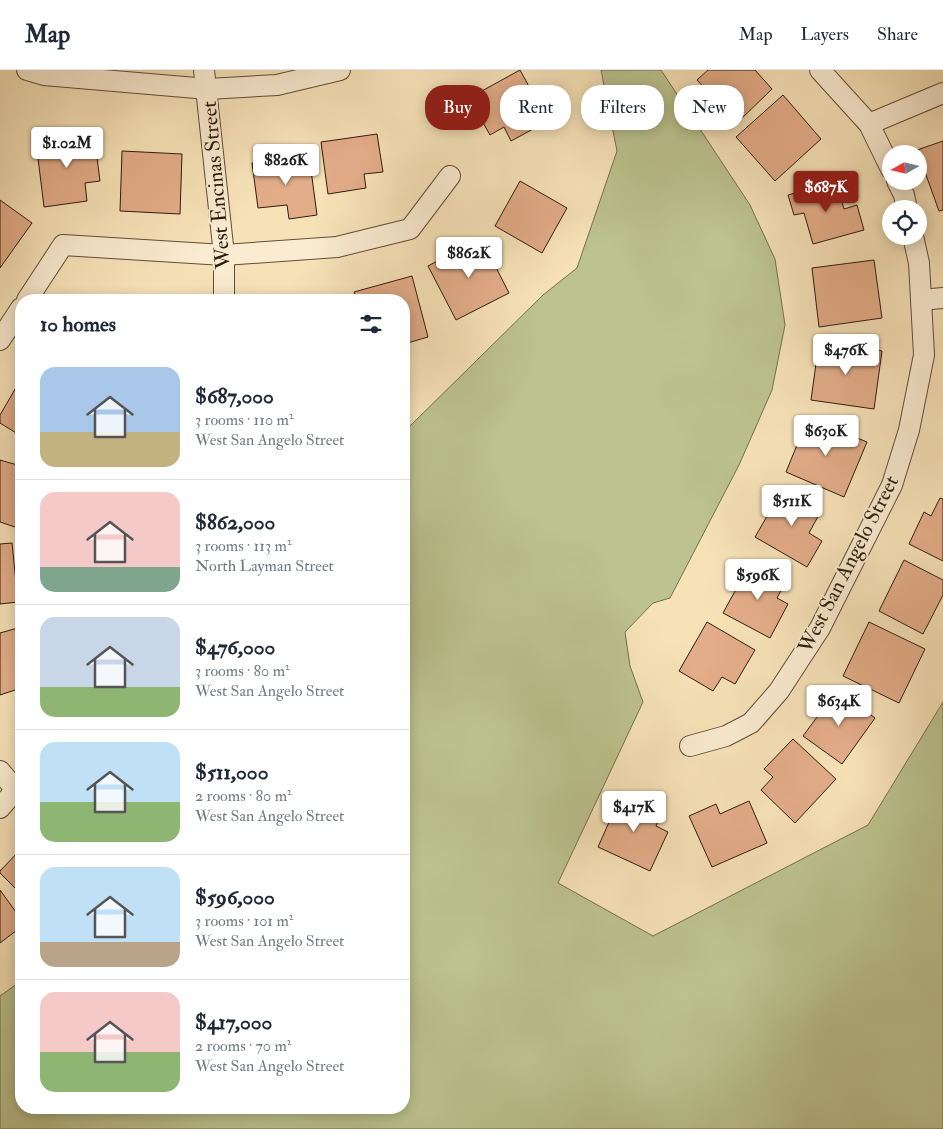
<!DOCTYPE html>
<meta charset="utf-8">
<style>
body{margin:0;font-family:"IM FELL Double Pica",serif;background:#f6f6f7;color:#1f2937;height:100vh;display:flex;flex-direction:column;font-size:19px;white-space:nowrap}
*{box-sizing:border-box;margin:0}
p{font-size:16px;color:#747a83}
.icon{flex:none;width:28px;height:28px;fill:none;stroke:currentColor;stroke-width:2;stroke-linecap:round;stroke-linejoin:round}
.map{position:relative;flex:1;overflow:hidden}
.details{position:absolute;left:15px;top:224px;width:395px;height:820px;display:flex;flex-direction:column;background:#fff;border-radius:20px;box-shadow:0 2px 12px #0003}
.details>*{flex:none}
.top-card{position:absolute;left:425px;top:15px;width:442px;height:45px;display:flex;gap:10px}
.needle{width:32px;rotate:262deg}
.fabs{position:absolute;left:882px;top:75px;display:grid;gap:10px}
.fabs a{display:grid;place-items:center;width:45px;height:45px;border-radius:50%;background:#fff;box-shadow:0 2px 12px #0003;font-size:25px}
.price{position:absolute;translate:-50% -42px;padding:0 11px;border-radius:5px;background:#fff;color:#222;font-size:16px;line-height:32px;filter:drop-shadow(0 1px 2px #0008)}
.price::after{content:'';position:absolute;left:50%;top:30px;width:15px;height:11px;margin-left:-8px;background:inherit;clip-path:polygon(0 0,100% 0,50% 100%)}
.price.selected{background:#8f2418;color:#fff}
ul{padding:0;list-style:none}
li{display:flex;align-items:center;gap:15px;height:125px;padding:0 25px}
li+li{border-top:1px solid #e0e1e3}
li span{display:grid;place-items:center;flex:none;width:140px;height:100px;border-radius:15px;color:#555}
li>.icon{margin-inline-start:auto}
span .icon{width:60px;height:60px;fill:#fffc;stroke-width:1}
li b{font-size:21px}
h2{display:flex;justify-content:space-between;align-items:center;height:60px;padding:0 25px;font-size:21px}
.chip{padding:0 18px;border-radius:20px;background:#fff;box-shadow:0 2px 12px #0003;font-size:18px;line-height:45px}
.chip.selected{background:#8f2418;color:#fff}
header{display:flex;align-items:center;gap:30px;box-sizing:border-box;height:70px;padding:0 25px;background:#fff;border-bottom:1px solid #e0e1e3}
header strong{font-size:24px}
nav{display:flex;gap:28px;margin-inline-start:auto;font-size:18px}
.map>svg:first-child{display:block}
</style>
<header>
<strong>Map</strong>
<nav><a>Map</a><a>Layers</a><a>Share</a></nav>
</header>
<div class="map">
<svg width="943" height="1059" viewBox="0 0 943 1059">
<rect width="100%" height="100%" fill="#f7e2b8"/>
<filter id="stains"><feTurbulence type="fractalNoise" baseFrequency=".004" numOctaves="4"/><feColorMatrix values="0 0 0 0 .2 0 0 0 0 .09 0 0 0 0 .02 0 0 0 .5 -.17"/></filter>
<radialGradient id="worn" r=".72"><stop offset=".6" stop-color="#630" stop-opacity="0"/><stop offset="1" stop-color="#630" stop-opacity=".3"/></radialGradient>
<!-- green -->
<path fill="#bcc38f" stroke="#75704e" d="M601,0H661L750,135L775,189L785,255L772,320L739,395L670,528L653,533L625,562L630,596L643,632L558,813L653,866L868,755L943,632V1059H0V926L21,911V1038H404V365L408,358L543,225L577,198L617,81Z"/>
<!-- building -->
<g fill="#e3ad89" stroke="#2e1d0e">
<path d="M520,0L548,51L511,71L504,57L490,65L469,28Z"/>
<path d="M708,0H755L772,19L737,53L697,10Z"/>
<path d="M783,25L821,69L775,111L736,67Z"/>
<path d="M94,64L100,111L85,113L87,131L44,137L36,72Z"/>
<path d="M377,64L383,102L364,104L366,118L328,124L321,72Z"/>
<path d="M943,71V140L939,141L917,80Z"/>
<path d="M122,81L182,84L180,144L120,141Z"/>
<path d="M309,85L317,145L289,149L287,135L258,138L252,93Z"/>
<path d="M520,111L567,138L542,183L495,156Z"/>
<path d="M836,111L844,139L857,135L864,160L813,174L804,143L794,145L788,125Z"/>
<path d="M0,130L32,153L0,198Z"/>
<path d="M481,168L509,223L456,250L428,196Z"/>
<path d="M874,190L882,248L819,257L812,198Z"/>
<path d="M412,206L428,267L404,274V230H357L354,222Z"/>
<path d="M819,272L882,281L874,339L811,330Z"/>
<path d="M21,309V366L0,353V345Z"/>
<path d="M808,348L867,372L844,427L786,402Z"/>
<path d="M0,390L21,396V446L18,458L0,452Z"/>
<path d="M784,417L822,439L809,463L822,471L807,497L755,467Z"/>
<path d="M940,428L943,429V491L909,474L924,442L931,446Z"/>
<path d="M12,473L18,532L0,534V474Z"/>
<path d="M904,490L943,510V525L923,564L879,541Z"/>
<path d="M751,492L786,511L777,528L788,534L770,568L723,543Z"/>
<path d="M707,552L755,580L735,614L722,607L713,621L679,601Z"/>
<path d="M869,552L925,579L899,633L843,606Z"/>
<path d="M21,557V618L0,625V563Z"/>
<path d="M837,620L875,648L842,694L803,666Z"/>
<path d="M793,669L836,709L795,753L761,720L773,707L764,699Z"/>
<path d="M622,723L663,741L656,756L668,762L650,801L598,777Z"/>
<path d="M749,731L767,773L712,797L689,746L716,734L720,744Z"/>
<path d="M21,779V824L0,803V801Z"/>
<path d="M0,820L21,849V857L0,873Z"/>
</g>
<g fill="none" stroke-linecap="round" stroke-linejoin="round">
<!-- minor casing -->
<g stroke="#604e38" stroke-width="22">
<g id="minor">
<path d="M27,0L44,5L208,19L277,15L340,0"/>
<path d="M204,0L224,185V230"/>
<path d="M820,0L869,54L891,99"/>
<path d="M869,54L943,23"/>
<path d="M897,111L904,125L907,139"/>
<path d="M27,230L63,175L224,185L337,177L410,159L450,106"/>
<path d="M921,230L943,228"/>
<path d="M0,270L21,238"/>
<path d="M690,676L726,666L751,653L779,621L820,558L892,415L909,360L924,285L919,193L913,166"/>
<path d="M0,701L17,721"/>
<path d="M0,738L21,714"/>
</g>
</g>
<!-- minor -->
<use href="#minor" stroke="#faecd1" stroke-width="20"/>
</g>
<g text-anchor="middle" stroke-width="4" stroke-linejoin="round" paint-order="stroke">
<!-- street labels -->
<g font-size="21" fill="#2e1d0e" stroke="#faecd1">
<text transform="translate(216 115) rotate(-95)" y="7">West Encinas Street</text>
<text transform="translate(848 494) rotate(-63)" y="7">West San Angelo Street</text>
</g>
</g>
<rect width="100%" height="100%" filter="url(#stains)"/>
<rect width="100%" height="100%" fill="url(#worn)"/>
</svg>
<div class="fabs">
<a><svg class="needle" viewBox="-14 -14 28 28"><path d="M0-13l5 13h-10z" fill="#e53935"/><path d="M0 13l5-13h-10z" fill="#747a83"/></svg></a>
<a><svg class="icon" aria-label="locate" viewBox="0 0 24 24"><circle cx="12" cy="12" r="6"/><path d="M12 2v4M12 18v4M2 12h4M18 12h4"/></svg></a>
</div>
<b class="price" style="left:67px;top:99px">$1.02M</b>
<b class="price" style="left:286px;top:116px">$826K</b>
<b class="price selected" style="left:826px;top:143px">$687K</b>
<b class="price" style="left:469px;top:209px">$862K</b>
<b class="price" style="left:846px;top:306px">$476K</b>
<b class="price" style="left:826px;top:387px">$630K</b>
<b class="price" style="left:792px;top:457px">$511K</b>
<b class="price" style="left:758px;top:531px">$596K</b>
<b class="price" style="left:839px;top:657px">$634K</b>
<b class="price" style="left:634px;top:763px">$417K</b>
<div class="top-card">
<a class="chip selected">Buy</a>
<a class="chip">Rent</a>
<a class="chip">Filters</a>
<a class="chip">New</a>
</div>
<section class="details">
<h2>10 homes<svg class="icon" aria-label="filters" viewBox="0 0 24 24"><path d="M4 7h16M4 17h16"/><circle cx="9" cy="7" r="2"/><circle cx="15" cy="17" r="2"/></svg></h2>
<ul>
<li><span style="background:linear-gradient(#a9c7e8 65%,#c2b280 0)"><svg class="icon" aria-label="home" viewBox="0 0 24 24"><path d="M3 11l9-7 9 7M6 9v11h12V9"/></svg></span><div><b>$687,000</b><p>3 rooms · 110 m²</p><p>West San Angelo Street</p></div></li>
<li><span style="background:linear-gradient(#f6c9c9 75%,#7fa58c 0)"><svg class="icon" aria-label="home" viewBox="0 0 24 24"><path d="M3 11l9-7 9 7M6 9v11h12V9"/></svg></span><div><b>$862,000</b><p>3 rooms · 113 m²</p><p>North Layman Street</p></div></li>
<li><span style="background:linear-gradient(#c9d6e8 70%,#8fb573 0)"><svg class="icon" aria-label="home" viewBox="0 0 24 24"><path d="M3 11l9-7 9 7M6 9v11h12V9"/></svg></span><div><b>$476,000</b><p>3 rooms · 80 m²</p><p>West San Angelo Street</p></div></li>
<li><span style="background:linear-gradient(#bfe0f5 60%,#8fb573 0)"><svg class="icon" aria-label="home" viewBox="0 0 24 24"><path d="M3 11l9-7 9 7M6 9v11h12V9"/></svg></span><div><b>$511,000</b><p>2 rooms · 80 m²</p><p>West San Angelo Street</p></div></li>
<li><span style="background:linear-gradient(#bfe0f5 75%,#b9a48a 0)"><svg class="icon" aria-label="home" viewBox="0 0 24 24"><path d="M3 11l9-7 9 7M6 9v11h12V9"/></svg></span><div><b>$596,000</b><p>3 rooms · 101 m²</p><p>West San Angelo Street</p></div></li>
<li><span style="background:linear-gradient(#f6c9c9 60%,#8fb573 0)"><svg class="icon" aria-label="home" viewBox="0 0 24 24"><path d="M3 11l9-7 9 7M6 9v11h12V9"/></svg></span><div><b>$417,000</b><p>2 rooms · 70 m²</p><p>West San Angelo Street</p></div></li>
</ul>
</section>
</div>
